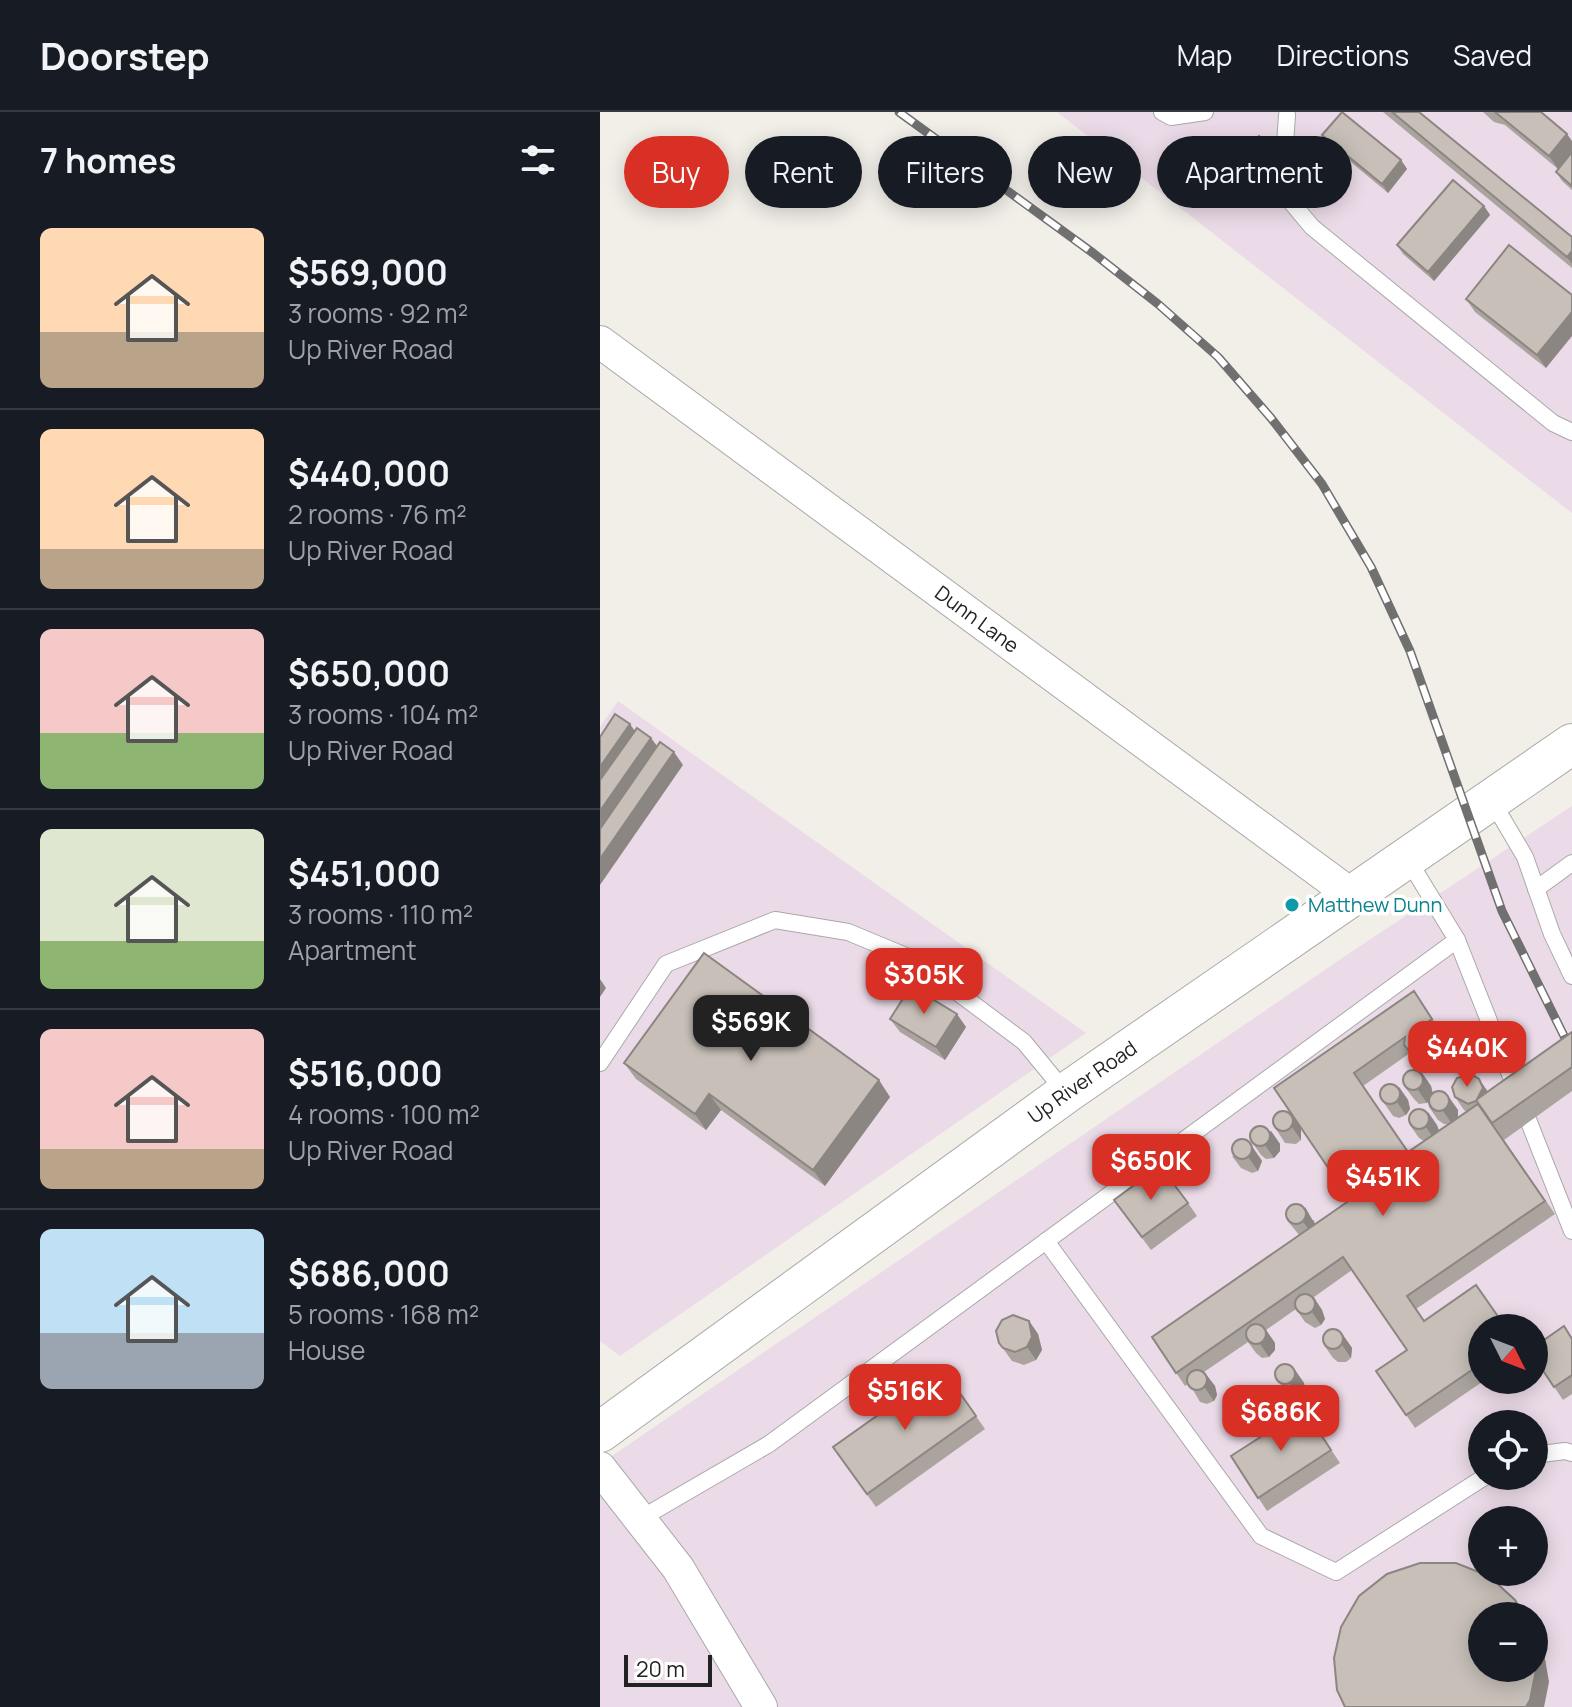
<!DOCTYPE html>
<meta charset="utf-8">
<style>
body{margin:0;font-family:Manrope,sans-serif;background:#242831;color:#f1f3f6;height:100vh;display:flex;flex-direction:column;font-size:30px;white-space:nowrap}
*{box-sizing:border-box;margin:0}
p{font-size:26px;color:#9ea1a6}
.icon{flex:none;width:44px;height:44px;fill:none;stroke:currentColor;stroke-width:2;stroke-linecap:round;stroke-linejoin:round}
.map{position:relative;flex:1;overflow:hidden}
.sheet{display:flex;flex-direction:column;background:#171b24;width:600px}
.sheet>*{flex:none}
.banner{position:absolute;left:24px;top:24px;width:760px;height:72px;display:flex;gap:16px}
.needle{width:52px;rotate:132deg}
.controls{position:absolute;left:868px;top:1202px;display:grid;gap:16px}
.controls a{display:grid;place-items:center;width:80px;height:80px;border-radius:50%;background:#171b24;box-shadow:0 4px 20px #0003;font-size:40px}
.scale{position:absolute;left:24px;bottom:20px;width:88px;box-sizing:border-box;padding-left:8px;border:4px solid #222;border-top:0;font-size:22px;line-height:28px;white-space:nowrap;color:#222;-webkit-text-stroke:6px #fff;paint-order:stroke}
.price{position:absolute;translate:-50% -68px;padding:0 18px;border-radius:16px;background:#d93025;color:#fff;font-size:26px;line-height:52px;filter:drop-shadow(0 2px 4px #0008)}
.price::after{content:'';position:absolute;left:50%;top:48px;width:24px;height:18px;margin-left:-12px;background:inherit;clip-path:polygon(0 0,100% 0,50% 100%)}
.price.active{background:#222;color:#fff}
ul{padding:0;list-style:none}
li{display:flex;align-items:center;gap:24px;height:200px;padding:0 40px}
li+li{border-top:2px solid #363941}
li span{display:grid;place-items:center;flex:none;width:224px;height:160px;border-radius:12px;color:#555}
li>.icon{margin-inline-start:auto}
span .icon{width:96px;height:96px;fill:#fffc;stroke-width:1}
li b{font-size:34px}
h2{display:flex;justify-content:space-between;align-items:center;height:96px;padding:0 40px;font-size:34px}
.pill{padding:0 28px;border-radius:36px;background:#171b24;box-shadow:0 4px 20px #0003;font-size:28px;line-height:72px}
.pill.active{background:#d93025;color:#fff}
header{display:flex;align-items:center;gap:48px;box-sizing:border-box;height:112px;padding:0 40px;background:#171b24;border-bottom:2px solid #363941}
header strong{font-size:38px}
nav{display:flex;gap:44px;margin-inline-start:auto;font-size:28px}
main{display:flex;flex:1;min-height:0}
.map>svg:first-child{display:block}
</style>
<header>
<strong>Doorstep</strong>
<nav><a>Map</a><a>Directions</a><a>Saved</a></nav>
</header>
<main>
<section class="sheet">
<h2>7 homes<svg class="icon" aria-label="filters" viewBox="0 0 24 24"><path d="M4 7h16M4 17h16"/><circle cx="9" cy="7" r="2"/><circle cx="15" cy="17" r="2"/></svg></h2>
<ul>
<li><span style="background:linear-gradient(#ffd9b3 65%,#b9a48a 0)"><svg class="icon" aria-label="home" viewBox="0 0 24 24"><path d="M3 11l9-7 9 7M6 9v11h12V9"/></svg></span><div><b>$569,000</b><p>3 rooms · 92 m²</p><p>Up River Road</p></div></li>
<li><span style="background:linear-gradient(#ffd9b3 75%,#b9a48a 0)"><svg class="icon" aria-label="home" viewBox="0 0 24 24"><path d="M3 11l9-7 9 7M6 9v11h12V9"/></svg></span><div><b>$440,000</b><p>2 rooms · 76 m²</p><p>Up River Road</p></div></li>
<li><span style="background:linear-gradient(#f6c9c9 65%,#8fb573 0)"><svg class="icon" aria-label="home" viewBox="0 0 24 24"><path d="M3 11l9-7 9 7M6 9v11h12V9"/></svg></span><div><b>$650,000</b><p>3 rooms · 104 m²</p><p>Up River Road</p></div></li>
<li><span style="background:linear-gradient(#dfe7d0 70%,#8fb573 0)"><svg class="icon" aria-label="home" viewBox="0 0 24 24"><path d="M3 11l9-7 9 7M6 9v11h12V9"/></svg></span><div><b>$451,000</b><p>3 rooms · 110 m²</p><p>Apartment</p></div></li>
<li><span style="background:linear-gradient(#f6c9c9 75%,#b9a48a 0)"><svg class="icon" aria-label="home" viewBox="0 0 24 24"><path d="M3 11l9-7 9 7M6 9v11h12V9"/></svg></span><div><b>$516,000</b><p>4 rooms · 100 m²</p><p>Up River Road</p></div></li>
<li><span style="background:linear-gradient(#bfe0f5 65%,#9aa5b1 0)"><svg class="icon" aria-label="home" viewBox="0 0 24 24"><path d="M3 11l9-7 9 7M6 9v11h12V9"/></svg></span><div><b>$686,000</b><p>5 rooms · 168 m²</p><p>House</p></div></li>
</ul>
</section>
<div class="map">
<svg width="972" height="1595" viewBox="0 0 972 1595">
<rect width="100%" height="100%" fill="#f2efe9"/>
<!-- industrial -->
<g fill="#ebdbe8" fill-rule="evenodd">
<path d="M457,0H972V401Z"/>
<path d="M18,589L486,921L20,1244L0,1229V615Z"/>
<path d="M972,694V1595H0V1352L754,838ZM882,1216H934V1268H882ZM882,1312H934V1364H882ZM882,1408H934V1460H882ZM882,1504H934V1556H882Z"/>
</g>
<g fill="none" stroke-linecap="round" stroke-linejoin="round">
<!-- service casing -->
<g stroke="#a9a9a9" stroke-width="18">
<g id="service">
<path d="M562,0L571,5L605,0"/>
<path d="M687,3L684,48L676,72L712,115L953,311L972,320"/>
<path d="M892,689L925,745L952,822L972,864"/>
<path d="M936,777L972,751"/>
<path d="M857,828L972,1119"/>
<path d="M0,951L66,852L175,808L248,820L313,847L424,930L466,981"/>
<path d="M446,1129L661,1424L736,1460L886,1364"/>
<path d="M934,1343L965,1339L972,1341"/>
<path d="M40,1407L169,1332L857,828L807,746"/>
</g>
</g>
<!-- minor casing -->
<g stroke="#a9a9a9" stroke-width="34">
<g id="minor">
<path id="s1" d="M0,230L753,784"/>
<path d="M0,1356L78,1456L161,1595"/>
</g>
</g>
<!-- tertiary casing -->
<g stroke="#a9a9a9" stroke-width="42">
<g id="tertiary">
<path id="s2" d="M0,1320L466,981L972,632"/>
</g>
</g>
<!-- service -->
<use href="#service" stroke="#fff" stroke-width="16"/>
<!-- minor -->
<use href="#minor" stroke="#fff" stroke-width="32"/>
<!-- tertiary -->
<use href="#tertiary" stroke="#fff" stroke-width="40"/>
<!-- rail casing -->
<g stroke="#707070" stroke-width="9">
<path id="rail" d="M299,0L493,141L558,192L618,245L671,306L722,372L771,455L810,539L902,799L972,940"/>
</g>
<!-- rail -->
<use href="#rail" stroke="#fff" stroke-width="6" stroke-dasharray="18" stroke-linecap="butt"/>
</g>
<!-- wall -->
<g fill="#aba49e">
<path d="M783,0H819L972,125V156Z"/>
<path d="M883,0H941L972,40V78L962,69L956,60L958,57L905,13L894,10Z"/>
<path d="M722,23L801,48L807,57L788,81L729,32Z"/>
<path d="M884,94L890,103L834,169L803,142L797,133Z"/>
<path d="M909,133L946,256L875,200L866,187Z"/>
<path d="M814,879L841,920L825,931L830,938L832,947L827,953L820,954L810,941L763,974L809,1040L824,1029L819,1026L810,1013H837L839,1019L849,1012H844L838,1008L829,995L828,990L827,991L819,992L814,987L804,974L822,961L831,974L833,981L858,998V1005L867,1000L864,998L855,985L879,967L888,980L972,920V979L904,1028L900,1022L955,1102L816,1197L824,1209L882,1216V1268H885L815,1316L776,1259L807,1238L752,1158L714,1185L722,1198L725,1207L721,1213L715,1216L705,1210L696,1197L666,1218L675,1231V1238L669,1245L662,1246L656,1241L648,1230L604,1260L615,1274L617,1283L614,1289L607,1292L600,1290L589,1271L585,1274L552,1225L699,1123L687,1108H714L715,1112L750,1088L674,976Z"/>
<path d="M290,907L366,915L345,948L300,920Z"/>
<path d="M24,951L290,985L225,1074L121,998L106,1018L36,967Z"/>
<path d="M799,975L808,988L810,997L806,1003L799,1006L793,1004L784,991Z"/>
<path d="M672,1011L701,1016V1028L696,1032L685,1031Z"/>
<path d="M671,1019L680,1032V1039L674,1046L666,1047L661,1043L652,1030Z"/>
<path d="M632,1044H659L662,1049L658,1059L652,1061L641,1056Z"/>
<path d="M514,1088L588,1091L597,1104L551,1138Z"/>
<path d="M429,1209L438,1222L442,1238L436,1248L424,1253L412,1249L399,1231Z"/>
<path d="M743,1223L752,1236L751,1246L746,1250H738L733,1246L724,1233Z"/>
<path d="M972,1226V1282L963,1288L934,1245Z"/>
<path d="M343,1257L385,1317L276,1395L233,1335Z"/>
<path d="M695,1258L704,1271L705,1278L699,1285L691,1286L675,1265Z"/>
<path d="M704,1297L740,1351L667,1399L631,1344Z"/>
</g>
<!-- shaded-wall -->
<g fill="#8b8681">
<path d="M967,22L972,29V40L958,57L949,44Z"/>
<path d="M667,31L670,36L636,78L633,73Z"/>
<path d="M801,48L807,57L788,81L782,72Z"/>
<path d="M884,94L890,103L834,169L828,160Z"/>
<path d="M972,139V152L967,145Z"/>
<path d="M972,200V224L946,256L937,243Z"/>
<path d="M30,612L39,625L0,681V655Z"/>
<path d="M51,626L60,638L0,725V699Z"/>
<path d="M74,640L83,653L0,773V747Z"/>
<path d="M0,867L6,876L0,885Z"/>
<path d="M357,902L366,915L345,948L336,935Z"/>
<path d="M821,925L830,938L832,947L827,953L818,940Z"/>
<path d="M822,961L831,974L833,984L827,991L818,978Z"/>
<path d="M879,967L888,980L878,988Z"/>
<path d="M279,968L290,985L225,1074L213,1058Z"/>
<path d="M799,975L808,988L810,997L806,1003L797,990Z"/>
<path d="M109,982L121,998L106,1018L95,1002Z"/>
<path d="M849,985L858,998V1005L852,1012L843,999Z"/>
<path d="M828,1000L837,1013L839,1019L835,1028L826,1015Z"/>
<path d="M692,1003L701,1016V1028L692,1015Z"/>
<path d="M671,1019L680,1032V1039L674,1046L665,1033Z"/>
<path d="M650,1031L662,1049L658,1059L649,1046Z"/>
<path d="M705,1095L716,1114L713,1123L703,1110Z"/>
<path d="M713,1185L722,1198L725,1207L721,1213L712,1200Z"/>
<path d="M429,1209L438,1222L442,1238L436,1248L427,1235Z"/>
<path d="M666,1218L675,1231V1238L669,1245L660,1232Z"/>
<path d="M743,1223L752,1236L751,1246L742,1233Z"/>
<path d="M695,1258L704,1271L705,1278L699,1285L690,1272Z"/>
<path d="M605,1261L615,1274L617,1283L614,1289L605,1276Z"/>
<path d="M934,1518L943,1535L949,1570L944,1595H926L934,1532Z"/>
</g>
<!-- building -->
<g fill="#c7bfb8" stroke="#8b8681" stroke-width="2">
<path d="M742,0L801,48L782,72L722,23Z"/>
<path d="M792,0H819L972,125V139L967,145Z"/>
<path d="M895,0H941L967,22L949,44Z"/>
<path d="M659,24L667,31L633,73L625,66Z"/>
<path d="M972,40V74L956,60Z"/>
<path d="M853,68L884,94L828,160L797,133Z"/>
<path d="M909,133L972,183V200L937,243L866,187Z"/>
<path d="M15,602L30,612L0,655V625Z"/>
<path d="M37,616L51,626L0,699V668Z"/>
<path d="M60,630L74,640L0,747V717Z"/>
<path d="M104,841L279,968L213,1058L109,982L95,1002L24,951Z"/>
<path d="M311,874L357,902L336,935L290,907Z"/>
<path d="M814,879L832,907L811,921L821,925L823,934L818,940L811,941L804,933L805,925L754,961L808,1040L878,992L945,1089L807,1184L824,1209L876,1173L906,1216H882V1251L806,1303L776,1259L807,1238L743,1145L576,1261L552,1225L750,1088L674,976Z"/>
<path d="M972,920V955L892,1011L876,988Z"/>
<circle cx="813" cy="968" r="10"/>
<path d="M871,962L879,967L883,976L876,989L868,992L855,985L852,975L857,966Z"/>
<circle cx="790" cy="982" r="10"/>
<circle cx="839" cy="989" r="10"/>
<circle cx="819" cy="1007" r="10"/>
<circle cx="683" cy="1009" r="10"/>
<circle cx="660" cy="1024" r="10"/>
<circle cx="642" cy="1037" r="10"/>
<path d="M560,1054L588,1091L542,1125L514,1088Z"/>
<circle cx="696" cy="1102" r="10"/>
<circle cx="705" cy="1192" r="10"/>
<path d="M413,1203L429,1209L432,1225L427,1235L415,1240L403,1236L399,1231L396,1219L402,1208Z"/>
<circle cx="656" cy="1222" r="10"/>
<path d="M964,1214L972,1227V1263L954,1275L934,1245V1235Z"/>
<circle cx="733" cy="1227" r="10"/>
<circle cx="685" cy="1262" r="10"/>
<path d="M343,1257L376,1304L267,1382L233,1335Z"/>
<circle cx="597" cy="1268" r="10"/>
<path d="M704,1297L731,1338L658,1386L631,1344Z"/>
<path d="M820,1451H856L889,1464L915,1488L924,1504H882V1556H934V1532L937,1553L930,1588L926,1595H745L737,1578L734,1546L741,1515L759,1484L787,1462Z"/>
</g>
<!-- markers -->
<circle fill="#0f9aa8" stroke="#fff" stroke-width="3" cx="692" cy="793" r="8"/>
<g text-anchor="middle" stroke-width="7" stroke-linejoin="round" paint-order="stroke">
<!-- street labels -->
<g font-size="20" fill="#222" stroke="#fff">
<text dy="7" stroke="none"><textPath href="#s1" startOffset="468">Dunn Lane</textPath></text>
<text dy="7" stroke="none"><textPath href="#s2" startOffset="596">Up River Road</textPath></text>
</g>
<!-- culture labels -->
<g font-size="20" fill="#0d838f" stroke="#fff" text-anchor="start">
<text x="708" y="800">Matthew Dunn</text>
</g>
</g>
</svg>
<div class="controls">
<a><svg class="needle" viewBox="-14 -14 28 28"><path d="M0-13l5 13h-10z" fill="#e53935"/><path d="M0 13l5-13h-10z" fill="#9ea1a6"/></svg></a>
<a><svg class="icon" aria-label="locate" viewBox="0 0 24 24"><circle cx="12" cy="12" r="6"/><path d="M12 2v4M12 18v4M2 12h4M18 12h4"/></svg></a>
<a>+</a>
<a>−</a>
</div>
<div class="scale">20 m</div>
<b class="price" style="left:324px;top:904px">$305K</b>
<b class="price active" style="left:151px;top:951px">$569K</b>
<b class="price" style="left:867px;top:977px">$440K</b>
<b class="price" style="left:551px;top:1090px">$650K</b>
<b class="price" style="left:783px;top:1106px">$451K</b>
<b class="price" style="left:305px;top:1320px">$516K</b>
<b class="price" style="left:681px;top:1341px">$686K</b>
<div class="banner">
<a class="pill active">Buy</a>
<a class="pill">Rent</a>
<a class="pill">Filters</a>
<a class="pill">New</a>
<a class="pill">Apartment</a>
</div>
</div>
</main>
